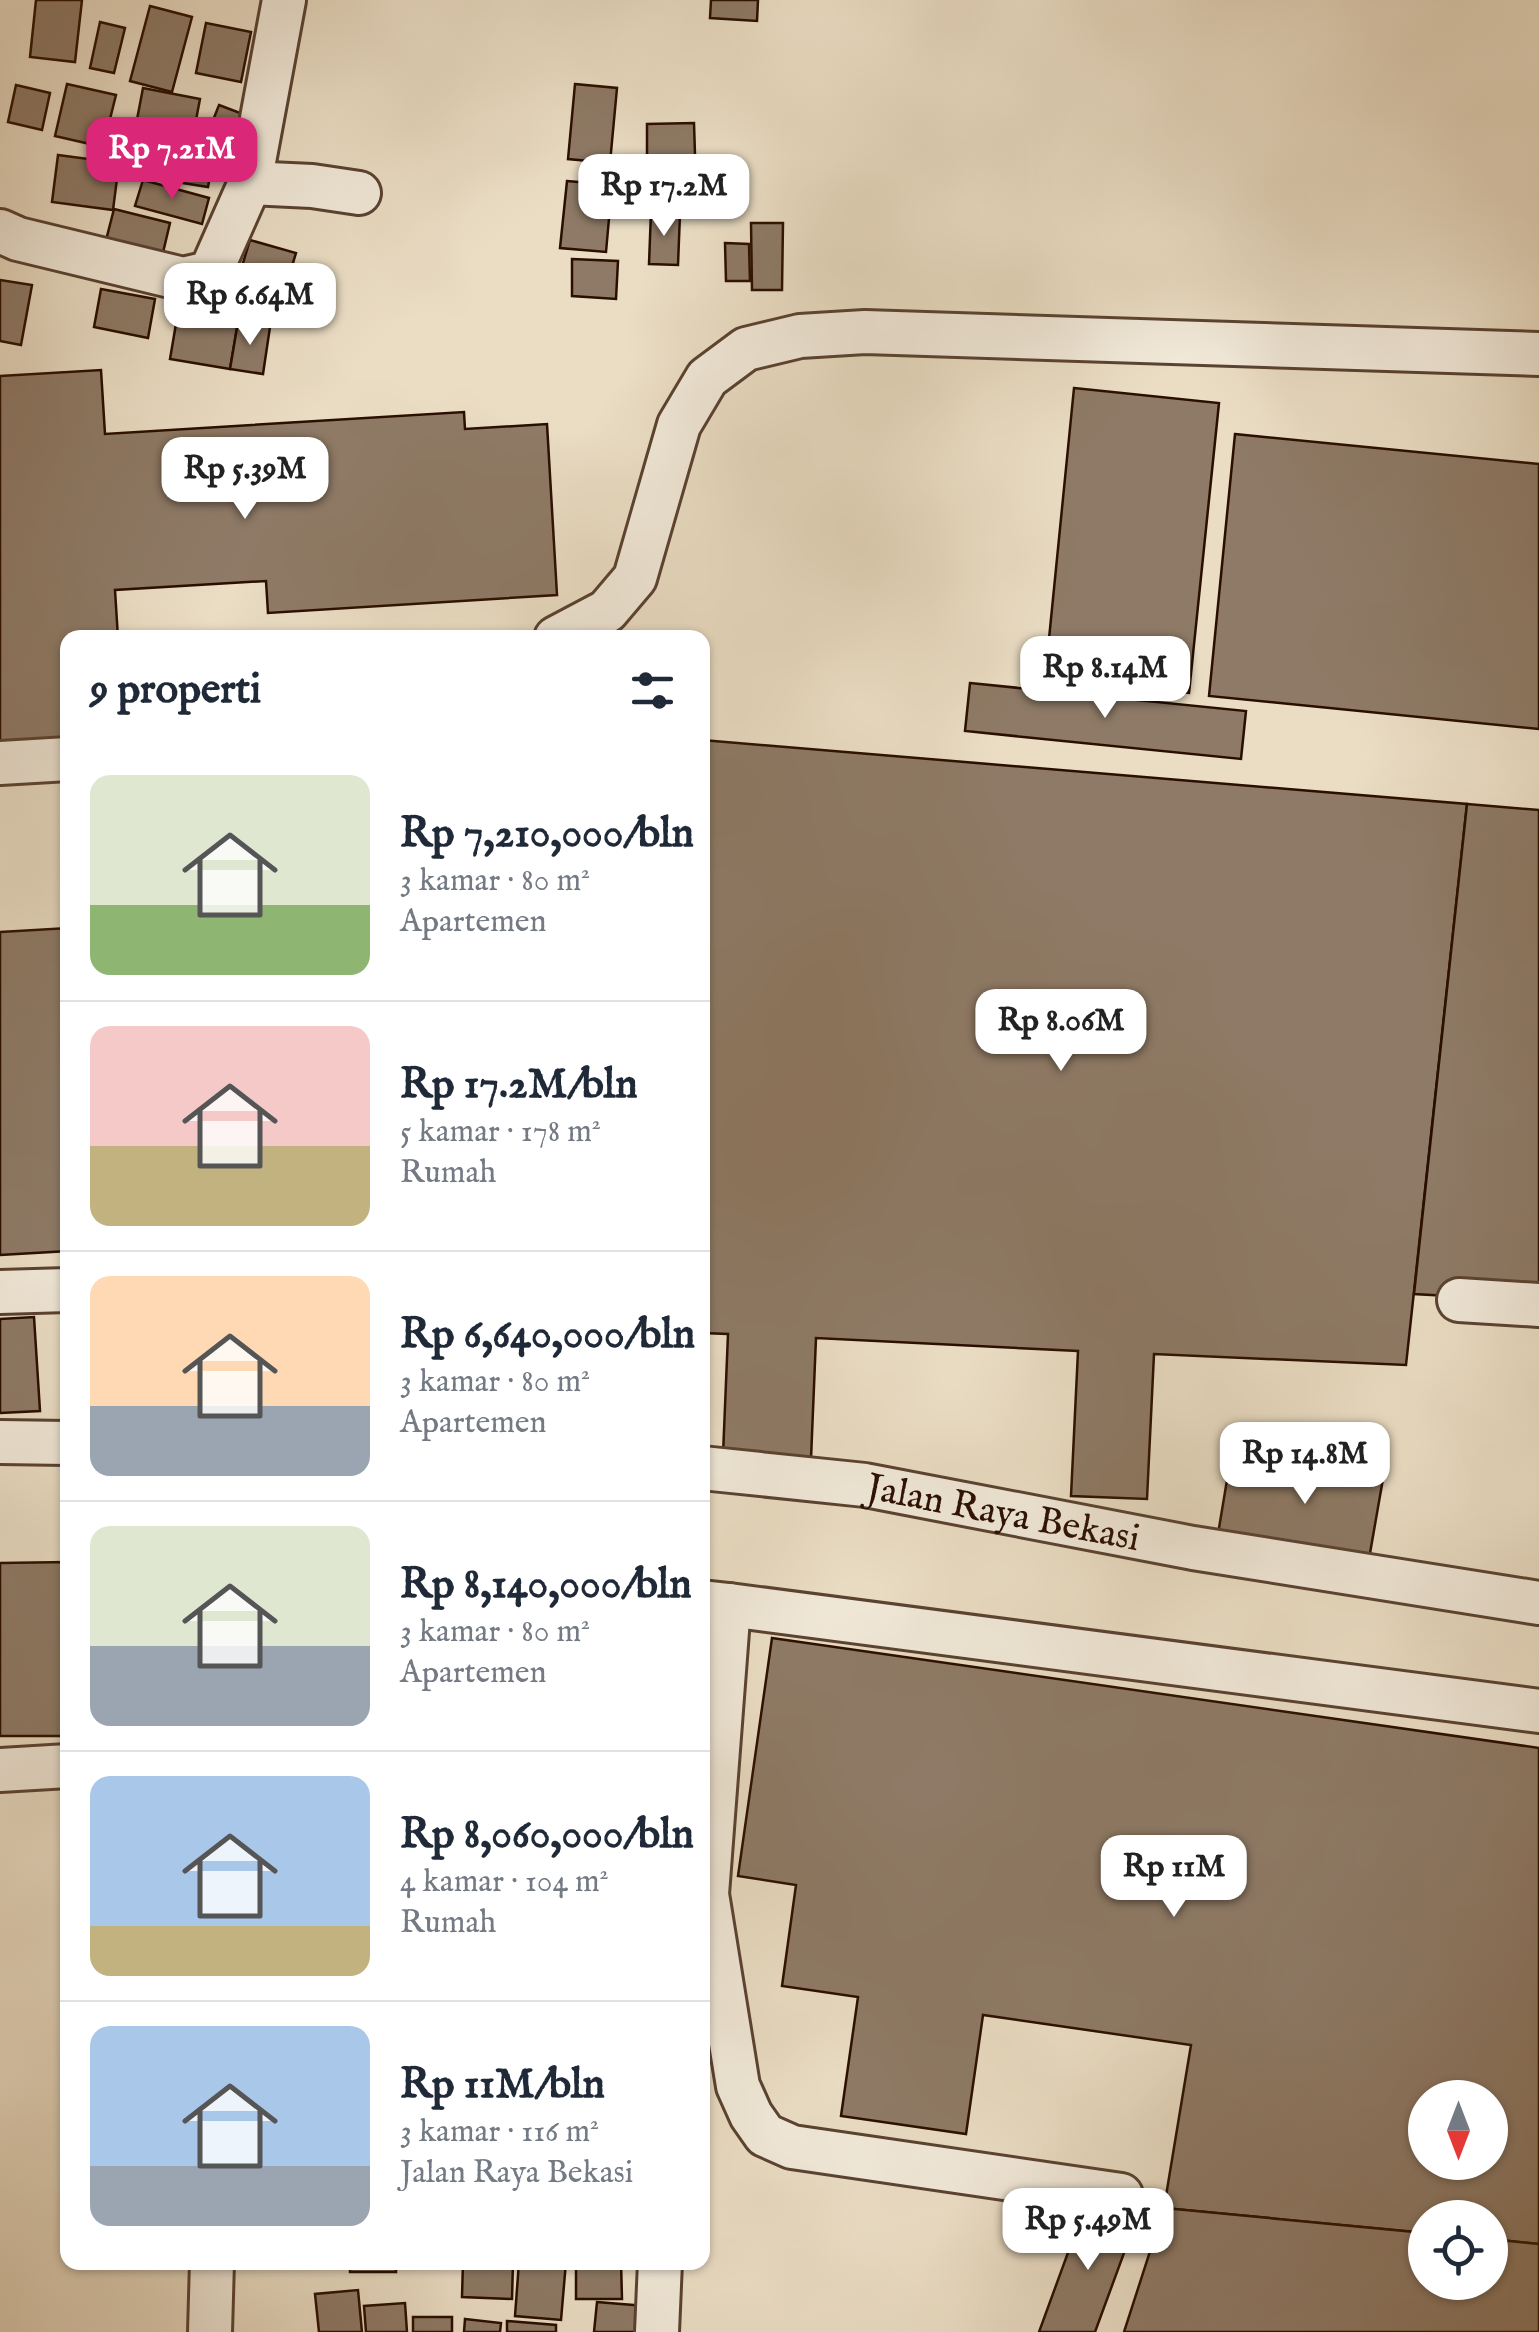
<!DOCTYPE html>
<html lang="id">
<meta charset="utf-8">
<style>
body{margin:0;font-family:"IM FELL English",serif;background:#f6f6f7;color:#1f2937;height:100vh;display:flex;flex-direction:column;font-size:38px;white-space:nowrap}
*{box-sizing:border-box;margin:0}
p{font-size:32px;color:#747a83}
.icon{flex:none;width:55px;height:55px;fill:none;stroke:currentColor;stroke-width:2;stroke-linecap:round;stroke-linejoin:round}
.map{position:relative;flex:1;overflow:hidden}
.details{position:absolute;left:60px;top:630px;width:650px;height:1640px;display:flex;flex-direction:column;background:#fff;border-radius:20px;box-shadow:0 2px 8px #0004}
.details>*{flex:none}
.needle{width:65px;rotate:180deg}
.fabs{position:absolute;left:1408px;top:2080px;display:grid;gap:20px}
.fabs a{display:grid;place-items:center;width:100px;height:100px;border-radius:50%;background:#fff;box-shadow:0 2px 8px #0004;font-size:50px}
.price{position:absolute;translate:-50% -85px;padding:0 22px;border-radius:20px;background:#fff;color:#222;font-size:32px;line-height:65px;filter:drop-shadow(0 2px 5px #0008)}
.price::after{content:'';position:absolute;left:50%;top:60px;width:30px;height:22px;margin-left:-15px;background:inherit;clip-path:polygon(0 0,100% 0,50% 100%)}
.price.on{background:#db2777;color:#fff}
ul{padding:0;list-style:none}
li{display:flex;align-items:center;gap:30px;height:250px;padding:0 30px}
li+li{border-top:2px solid #e0e1e3}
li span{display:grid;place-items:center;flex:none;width:280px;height:200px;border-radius:20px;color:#555}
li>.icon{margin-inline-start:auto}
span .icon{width:120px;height:120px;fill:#fffc;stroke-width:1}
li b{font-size:42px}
h2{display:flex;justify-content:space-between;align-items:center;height:120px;padding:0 30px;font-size:42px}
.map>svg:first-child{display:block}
</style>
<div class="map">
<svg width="1539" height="2332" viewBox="0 0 1539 2332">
<rect width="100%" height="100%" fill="#eaddc4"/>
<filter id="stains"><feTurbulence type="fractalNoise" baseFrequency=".002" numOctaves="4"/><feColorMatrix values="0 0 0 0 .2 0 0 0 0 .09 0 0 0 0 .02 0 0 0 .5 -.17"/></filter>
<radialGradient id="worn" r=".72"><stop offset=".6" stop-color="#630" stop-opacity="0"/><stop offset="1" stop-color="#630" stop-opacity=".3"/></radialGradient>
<!-- building -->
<g fill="#8e7a66" stroke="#2a0e00" stroke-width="2.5" fill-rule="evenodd">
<path d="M36,0H82L75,62L30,57Z"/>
<path d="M711,0H758L757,21L710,18Z"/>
<path d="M150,6L192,17L172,92L130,81Z"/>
<path d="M100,22L125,28L114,73L90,68Z"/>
<path d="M206,23L251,32L241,82L196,73Z"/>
<path d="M67,84L116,95L103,147L55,136Z"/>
<path d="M575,84L617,88L610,163L568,159Z"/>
<path d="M16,85L50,93L42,130L8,122Z"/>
<path d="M143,88L200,99L192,141L135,130Z"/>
<path d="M219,105L256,119L239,163L202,148Z"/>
<path d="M694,123L696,186H647V124Z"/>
<path d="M151,144L214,154L208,187L145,177Z"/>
<path d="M58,155L119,163L113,210L52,202Z"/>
<path d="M143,180L209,198L202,224L135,206Z"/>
<path d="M567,181L612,185L606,252L560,248Z"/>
<path d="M114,209L170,223L161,261L104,248Z"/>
<path d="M651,212L680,214L678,265L649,264Z"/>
<path d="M751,223H783L782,290H752Z"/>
<path d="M250,240L296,253L278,312L232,299Z"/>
<path d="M725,243L749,244L750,281H726Z"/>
<path d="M572,259L618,261L616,299L572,296Z"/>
<path d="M0,280L32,285L21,345L0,341Z"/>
<path d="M101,289L155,299L148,338L94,327Z"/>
<path d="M178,312L238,322L230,369L170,359Z"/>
<path d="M238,322L270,327L263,374L230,369Z"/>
<path d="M101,370L105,434L464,412L465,429L547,424L557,595L268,613L266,581L115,590L118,638H68V744L0,748V376Z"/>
<path d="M1074,388L1219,403L1189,693L1045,679Z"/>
<path d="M1235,434L1539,464V729L1209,696Z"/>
<path d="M970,683L1246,711L1241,759L965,731Z"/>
<path d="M702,740L1467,804L1406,1365L1154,1354L1147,1499L1071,1496L1078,1351L816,1338L811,1459L723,1455L728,1334L702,1333Z"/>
<path d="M1467,804L1539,810V1301L1414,1294Z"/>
<path d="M68,928V1251L0,1255V932Z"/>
<path d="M34,1317L40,1411L0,1413V1319Z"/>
<path d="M1283,1457L1384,1473L1369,1559L1218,1534L1229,1468L1280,1476Z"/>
<path d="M68,1562V1736H0V1563Z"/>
<path d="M772,1638L1539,1748V2244L1490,2239V2218H1425V2233L1164,2208L1191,2045L983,2015L966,2134L841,2116L858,1997L782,1986L796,1885L738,1876ZM1425,2098H1490V2162H1425Z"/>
<path d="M1085,2206L1135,2223L1095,2332H1039Z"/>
<path d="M1164,2208L1425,2233V2282H1490V2239L1539,2244V2332H1124Z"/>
<rect x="350" y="2262" width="46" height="10"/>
<path d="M463,2262H513L512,2299L462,2297Z"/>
<path d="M519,2262H566L561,2320L515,2316Z"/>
<path d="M576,2262H621L622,2299H576Z"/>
<path d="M358,2290L362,2332H319L315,2294Z"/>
<path d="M597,2302L645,2306L642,2332H594Z"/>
<path d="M405,2303L407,2332H366L364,2306Z"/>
<rect x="413" y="2317" width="39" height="15"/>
<path d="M465,2319L501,2323L500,2332H464Z"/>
<path d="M507,2321L556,2325V2332H507Z"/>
</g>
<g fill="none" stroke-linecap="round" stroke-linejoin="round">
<!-- minor casing -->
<g stroke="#5a4231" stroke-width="48">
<g id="minor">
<path d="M250,183L312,186L359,193"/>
<path d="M0,231L18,239L183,279L205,274L212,269L250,183L284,0"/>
<path d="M556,638L607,611L635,578L679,425L707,378L746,349L800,336L865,332L1539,354"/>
<path d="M0,763L68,759"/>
<path d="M0,1292L68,1290"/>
<path d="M1459,1300L1539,1305"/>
<path d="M0,1442L68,1443"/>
<path id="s1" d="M702,1468L865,1485L1193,1548L1539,1603"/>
<path d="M702,1602L729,1605L707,1894L738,2086L751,2115L765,2135L792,2147L1121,2195"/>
<path d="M729,1605L1539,1711"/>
<path d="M0,1770L68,1766"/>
<path d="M210,2332L212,2262"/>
<path d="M657,2332L660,2262"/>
</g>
</g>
<!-- minor -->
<use href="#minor" stroke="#f1e9d9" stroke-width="42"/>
</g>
<g text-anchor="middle" stroke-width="8" stroke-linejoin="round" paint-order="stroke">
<!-- street labels -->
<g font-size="38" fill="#2a0e00" stroke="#f1e9d9">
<text dy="13" stroke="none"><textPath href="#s1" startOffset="305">Jalan Raya Bekasi</textPath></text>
</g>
</g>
<rect width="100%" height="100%" filter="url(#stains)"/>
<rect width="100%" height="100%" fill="url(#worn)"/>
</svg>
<div class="fabs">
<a><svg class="needle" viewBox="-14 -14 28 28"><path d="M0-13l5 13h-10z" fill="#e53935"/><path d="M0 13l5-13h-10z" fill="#747a83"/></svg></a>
<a><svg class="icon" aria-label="locate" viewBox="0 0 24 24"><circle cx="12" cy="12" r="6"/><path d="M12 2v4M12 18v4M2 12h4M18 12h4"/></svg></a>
</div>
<b class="price on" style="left:172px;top:202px">Rp 7.21M</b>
<b class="price" style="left:664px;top:239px">Rp 17.2M</b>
<b class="price" style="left:250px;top:348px">Rp 6.64M</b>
<b class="price" style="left:245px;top:522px">Rp 5.39M</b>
<b class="price" style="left:1105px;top:721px">Rp 8.14M</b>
<b class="price" style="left:1061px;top:1074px">Rp 8.06M</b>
<b class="price" style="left:1305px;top:1507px">Rp 14.8M</b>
<b class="price" style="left:1174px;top:1920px">Rp 11M</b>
<b class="price" style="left:1088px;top:2273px">Rp 5.49M</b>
<section class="details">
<h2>9 properti<svg class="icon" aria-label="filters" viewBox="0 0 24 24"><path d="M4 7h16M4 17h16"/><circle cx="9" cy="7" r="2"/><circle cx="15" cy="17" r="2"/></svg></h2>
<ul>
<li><span style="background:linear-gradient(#dfe7d0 65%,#8fb573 0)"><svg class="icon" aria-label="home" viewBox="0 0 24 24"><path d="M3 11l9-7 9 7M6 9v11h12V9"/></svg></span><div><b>Rp 7,210,000/bln</b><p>3 kamar · 80 m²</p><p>Apartemen</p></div></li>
<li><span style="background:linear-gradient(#f6c9c9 60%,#c2b280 0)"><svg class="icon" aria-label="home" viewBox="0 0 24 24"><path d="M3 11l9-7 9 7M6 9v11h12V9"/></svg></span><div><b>Rp 17.2M/bln</b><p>5 kamar · 178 m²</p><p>Rumah</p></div></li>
<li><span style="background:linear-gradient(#ffd9b3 65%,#9aa5b1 0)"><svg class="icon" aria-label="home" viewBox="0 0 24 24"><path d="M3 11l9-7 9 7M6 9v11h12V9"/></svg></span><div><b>Rp 6,640,000/bln</b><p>3 kamar · 80 m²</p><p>Apartemen</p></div></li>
<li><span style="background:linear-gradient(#dfe7d0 60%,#9aa5b1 0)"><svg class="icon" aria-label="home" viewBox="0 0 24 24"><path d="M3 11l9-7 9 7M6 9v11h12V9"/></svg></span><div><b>Rp 8,140,000/bln</b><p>3 kamar · 80 m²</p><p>Apartemen</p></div></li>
<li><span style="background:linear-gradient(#a9c7e8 75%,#c2b280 0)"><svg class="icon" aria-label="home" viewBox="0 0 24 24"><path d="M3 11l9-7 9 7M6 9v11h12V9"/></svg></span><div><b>Rp 8,060,000/bln</b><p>4 kamar · 104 m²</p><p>Rumah</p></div></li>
<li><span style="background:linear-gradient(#a9c7e8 70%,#9aa5b1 0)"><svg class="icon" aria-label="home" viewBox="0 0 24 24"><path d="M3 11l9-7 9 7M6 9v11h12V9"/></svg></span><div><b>Rp 11M/bln</b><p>3 kamar · 116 m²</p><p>Jalan Raya Bekasi</p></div></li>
</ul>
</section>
</div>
